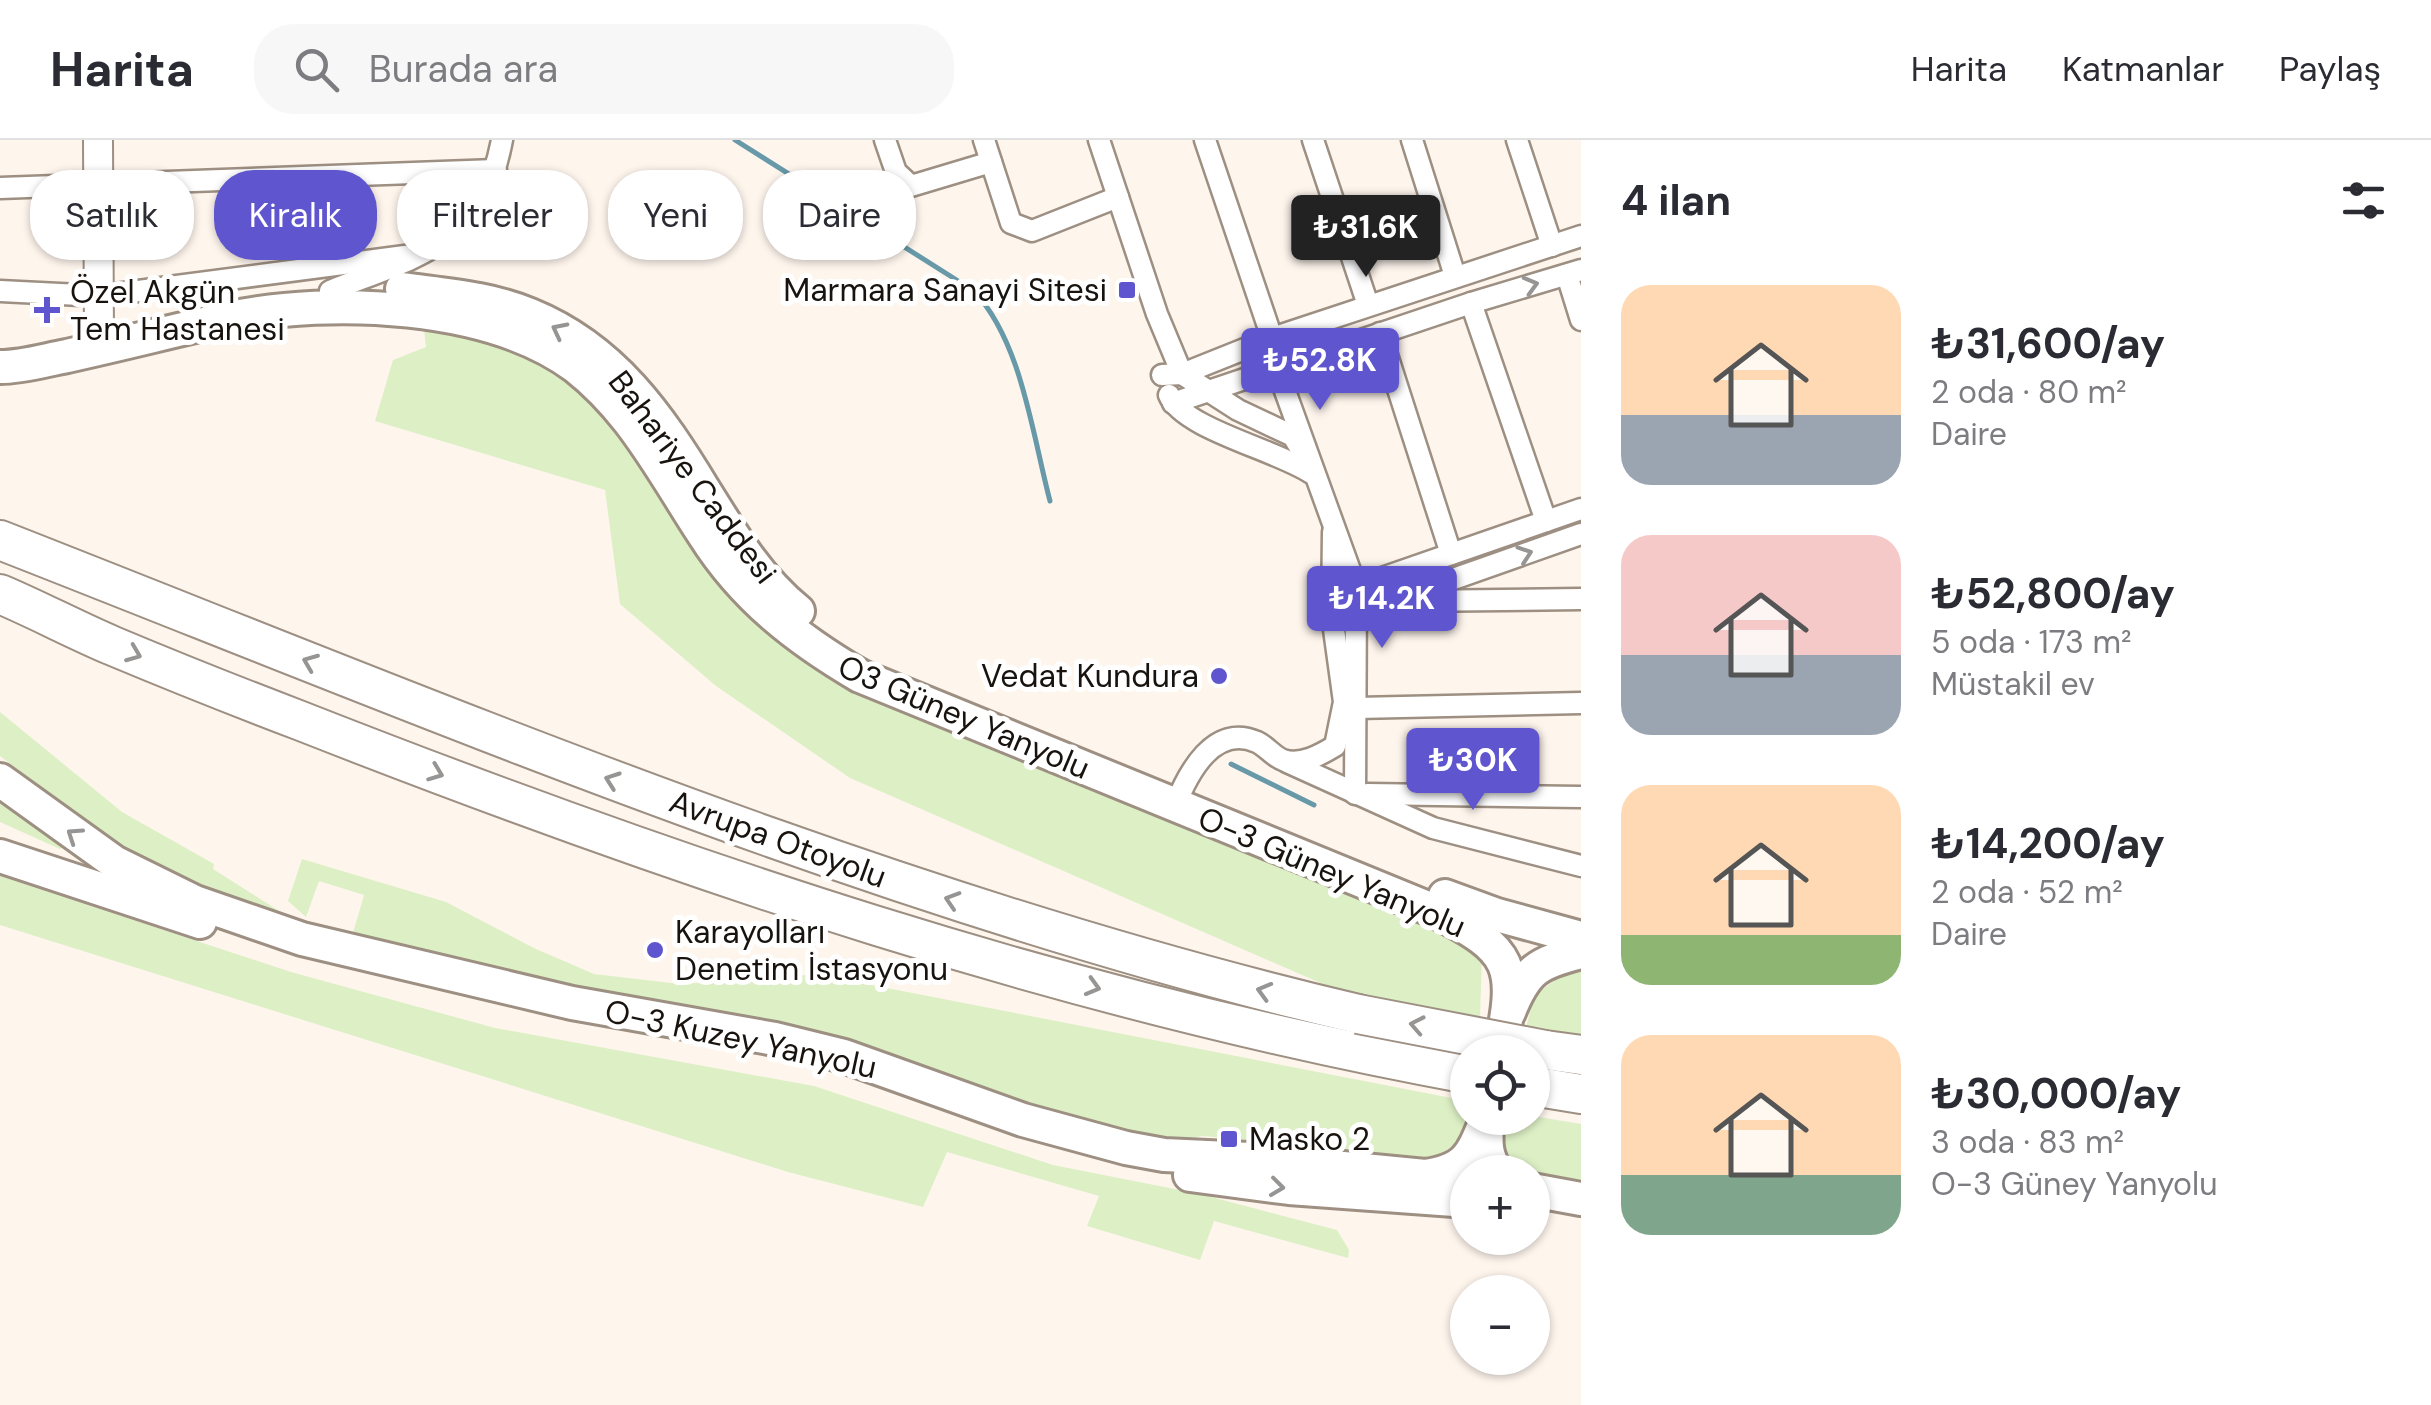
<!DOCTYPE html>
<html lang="tr">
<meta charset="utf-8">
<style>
body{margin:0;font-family:"DM Sans",sans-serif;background:#f7f7f7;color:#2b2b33;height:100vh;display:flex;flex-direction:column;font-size:38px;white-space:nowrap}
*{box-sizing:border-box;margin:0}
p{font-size:32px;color:#7c7c81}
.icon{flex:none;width:55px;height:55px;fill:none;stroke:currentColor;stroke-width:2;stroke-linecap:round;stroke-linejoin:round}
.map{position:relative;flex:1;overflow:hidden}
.panel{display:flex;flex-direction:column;background:#fff;width:850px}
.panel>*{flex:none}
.hud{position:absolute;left:30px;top:30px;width:950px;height:90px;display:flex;gap:20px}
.buttons{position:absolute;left:1450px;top:895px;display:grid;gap:20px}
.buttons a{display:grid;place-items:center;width:100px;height:100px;border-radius:50%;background:#fff;box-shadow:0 2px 8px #0004;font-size:50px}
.price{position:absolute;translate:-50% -85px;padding:0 22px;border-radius:10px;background:#5f55ce;color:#fff;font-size:32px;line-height:65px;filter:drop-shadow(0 2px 5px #0008)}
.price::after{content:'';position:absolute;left:50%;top:60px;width:30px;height:22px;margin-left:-15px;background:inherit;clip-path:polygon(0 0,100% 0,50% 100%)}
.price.current{background:#222;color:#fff}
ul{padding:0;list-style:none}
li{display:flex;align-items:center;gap:30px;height:250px;padding:0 40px}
li span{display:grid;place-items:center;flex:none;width:280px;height:200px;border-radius:30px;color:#555}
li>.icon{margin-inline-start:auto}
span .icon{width:120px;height:120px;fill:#fffc;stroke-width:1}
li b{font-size:42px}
h2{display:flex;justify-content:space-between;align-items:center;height:120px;padding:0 40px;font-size:42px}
.chip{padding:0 35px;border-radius:40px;background:#fff;box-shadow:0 2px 8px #0004;font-size:35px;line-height:90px}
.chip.current{background:#5f55ce;color:#fff}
header{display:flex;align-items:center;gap:60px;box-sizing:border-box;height:140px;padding:0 50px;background:#fff;border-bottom:2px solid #e1e1e2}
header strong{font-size:48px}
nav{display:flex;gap:55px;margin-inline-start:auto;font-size:35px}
.search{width:700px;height:90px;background:#f7f7f7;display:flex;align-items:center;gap:25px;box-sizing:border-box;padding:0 35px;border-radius:40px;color:#7c7c81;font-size:38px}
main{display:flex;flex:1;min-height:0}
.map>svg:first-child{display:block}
</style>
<header>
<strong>Harita</strong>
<div class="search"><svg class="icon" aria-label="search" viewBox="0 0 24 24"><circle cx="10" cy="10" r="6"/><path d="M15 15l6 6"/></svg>Burada ara</div>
<nav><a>Harita</a><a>Katmanlar</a><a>Paylaş</a></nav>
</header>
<main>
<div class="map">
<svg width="1581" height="1265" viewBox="0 0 1581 1265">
<rect width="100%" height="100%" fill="#fef5ed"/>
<!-- green -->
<g fill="#ddf0c5">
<path d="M422,171L550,192L787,501L1429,778L1482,813L1480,877L1341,852L850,638L716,546L620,464L605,350L375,281L393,220L426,207Z"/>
<path d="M0,572L122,672L214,724L213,729L284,774L282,779L220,758L100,698L62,663L0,616Z"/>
<path d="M0,658L64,706L60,709L0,682Z"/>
<path d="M302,719L446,762L536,809L594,834L671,843H715L773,834L825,836L1467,961L1469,978L1460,1002L1424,1023L1336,1012L1317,1006L1202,996L1163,1004L350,803L364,755L319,741L306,777L288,761Z"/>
<path d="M0,736L291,832L495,888L814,946L1053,1025L1200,1054L1337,1090L1349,1110L1348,1118L1214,1081L1200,1120L1087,1086L1099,1056L947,1012L923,1067L788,1032L0,785Z"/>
<path d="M1577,823H1581V897L1526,888L1534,856Z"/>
<path d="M1533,976L1581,984V1041L1517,1029L1502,1004L1511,978Z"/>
</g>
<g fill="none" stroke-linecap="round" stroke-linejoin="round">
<!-- stream -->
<g stroke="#6799a9" stroke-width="5">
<path d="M735,0L974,151C1022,203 1032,293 1050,361"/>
<path d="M1231,624L1314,665"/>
</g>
<!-- minor casing -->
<g stroke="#9d8f82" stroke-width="25">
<g id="minor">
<path d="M885,0L896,32L911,46L991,22"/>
<path d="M984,0L1011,83L1032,91L1118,57"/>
<path d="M1099,0L1157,174L1182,234L1238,270L1293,296L1302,311"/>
<path d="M1205,0L1272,198"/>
<path d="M1313,0L1368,165"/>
<path d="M1412,0L1455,136"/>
<path d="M1517,0L1552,106"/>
<path d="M0,48L496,30"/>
<path d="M1567,135L1581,180"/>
<path d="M0,151L100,156L420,114"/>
<path d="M330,151C417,116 482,106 502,0"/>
<path d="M1471,163L1546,381"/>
<path d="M1380,193L1451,414"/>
<path d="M1276,226L1356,447L1355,654"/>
<path d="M1162,235L1182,234L1272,198L1581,96"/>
<path d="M1169,255C1183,289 1277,310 1311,333"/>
<path d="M1173,263L1471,163L1581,130"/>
<path d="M1346,446L1356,447L1581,369"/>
<path d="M1408,461L1581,459"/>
<path d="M1344,472L1391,461L1581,394"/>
<path d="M1345,562L1357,568L1581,563"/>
<path d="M1287,622L1433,688L1581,726"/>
<path d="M1367,654L1581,657"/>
<path d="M1175,666C1188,633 1214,583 1257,602C1266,606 1274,617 1283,620C1301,626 1320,615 1335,606L1344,562L1332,475L1333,392"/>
</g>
</g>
<!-- secondary casing -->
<g stroke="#9d8f82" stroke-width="32">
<path id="secondary" d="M98,0L99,196"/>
</g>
<!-- primary casing -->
<g stroke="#9d8f82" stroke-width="38">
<g id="primary">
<path d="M402,149C445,155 490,158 530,175C613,209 659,276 704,350C730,392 759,440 798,471"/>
<path d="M0,227C23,227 45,220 67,216C122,204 176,190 230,178C331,157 490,163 576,227C595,242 614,262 629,281C657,317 679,357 704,395C744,458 797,499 860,536L1435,771C1514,811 1518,825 1500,912"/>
<path d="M0,640L114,722L195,762L302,799L572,863L775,899L844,916L1023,980L1126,1008L1164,1015L1250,1019L1425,1036C1467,1030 1472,1015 1487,978"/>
<path d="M0,716L200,782"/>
<path d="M1445,756L1497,775L1581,798"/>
<path d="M1509,872C1526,829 1538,823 1581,812"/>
<path d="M1487,982C1486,1002 1485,1016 1497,1032"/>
<path d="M1190,1035L1289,1048L1468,1061"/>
<path d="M1532,1050L1581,1059"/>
</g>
</g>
<!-- motorway casing -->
<g stroke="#9d8f82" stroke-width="42">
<g id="motorway">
<path d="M0,400C447,575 890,764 1358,874"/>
<path d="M0,454C38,470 75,490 113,506C175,532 238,557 301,581C678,729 1068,861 1468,934"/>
<path d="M1545,910L1581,915"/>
<path d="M1532,946L1581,954"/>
</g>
</g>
<!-- minor -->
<use href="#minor" stroke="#fff" stroke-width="20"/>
<!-- secondary -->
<use href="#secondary" stroke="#fff" stroke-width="28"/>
<!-- primary -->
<use href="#primary" stroke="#fff" stroke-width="32"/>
<!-- motorway -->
<use href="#motorway" stroke="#fff" stroke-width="38"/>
<!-- motorway-bridge casing -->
<g stroke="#9d8f82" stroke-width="42" stroke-linecap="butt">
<path id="motorway-bridge" d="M1358,874L1545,910"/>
</g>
<!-- motorway-bridge -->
<use href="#motorway-bridge" stroke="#fff" stroke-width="38"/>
</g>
<!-- one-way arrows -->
<defs><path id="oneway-chevron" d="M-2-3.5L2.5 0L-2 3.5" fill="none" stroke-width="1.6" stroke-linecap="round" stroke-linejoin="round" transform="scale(2.5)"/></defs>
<g stroke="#979593">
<use href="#oneway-chevron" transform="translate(1531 145) rotate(-16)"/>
<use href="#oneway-chevron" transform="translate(559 190) rotate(-153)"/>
<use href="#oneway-chevron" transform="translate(1525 414) rotate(-19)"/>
<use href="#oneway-chevron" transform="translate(134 514) rotate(22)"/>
<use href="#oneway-chevron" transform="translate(310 522) rotate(-158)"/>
<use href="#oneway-chevron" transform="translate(436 633) rotate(21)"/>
<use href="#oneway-chevron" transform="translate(612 640) rotate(-160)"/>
<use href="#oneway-chevron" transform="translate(74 695) rotate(-146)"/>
<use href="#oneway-chevron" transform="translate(952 760) rotate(-162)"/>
<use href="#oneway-chevron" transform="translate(1093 847) rotate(16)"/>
<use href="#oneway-chevron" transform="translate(1264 851) rotate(-164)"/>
<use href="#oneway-chevron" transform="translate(1417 885) rotate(-169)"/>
<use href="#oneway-chevron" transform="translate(1277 1047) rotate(7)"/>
</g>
<!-- markers -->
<g fill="#5f55ce" stroke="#fff" stroke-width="4">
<rect x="1117" y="140" width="20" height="20" rx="5"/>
<path d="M42 155h10v10h10v10h-10v10h-10v-10h-10v-10h10z"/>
<circle cx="1219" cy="536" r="10"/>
<circle cx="655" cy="810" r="10"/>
<rect x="1219" y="989" width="20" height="20" rx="5"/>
</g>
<g text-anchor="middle" stroke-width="10" stroke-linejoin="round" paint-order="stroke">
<!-- poi labels -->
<g font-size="32" fill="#18130e" stroke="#fff" text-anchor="start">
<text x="1107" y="161" text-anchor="end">Marmara Sanayi Sitesi</text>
<text x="70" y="163">Özel Akgün<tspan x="70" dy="37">Tem Hastanesi</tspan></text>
<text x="1199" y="547" text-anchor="end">Vedat Kundura</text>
<text x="675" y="803">Karayolları<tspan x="675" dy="37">Denetim İstasyonu</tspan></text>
<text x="1249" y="1010">Masko 2</text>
</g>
<!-- street labels -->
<g font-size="32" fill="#18130e" stroke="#fff">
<text transform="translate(693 337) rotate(53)" y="11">Bahariye Caddesi</text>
<text transform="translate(964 577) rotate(23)" y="11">O3 Güney Yanyolu</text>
<text transform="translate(778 699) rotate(20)" y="11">Avrupa Otoyolu</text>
<text transform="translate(1332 732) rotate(23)" y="11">O-3 Güney Yanyolu</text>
<text transform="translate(741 899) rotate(12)" y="11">O-3 Kuzey Yanyolu</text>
</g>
</g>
</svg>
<div class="buttons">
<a><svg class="icon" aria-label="locate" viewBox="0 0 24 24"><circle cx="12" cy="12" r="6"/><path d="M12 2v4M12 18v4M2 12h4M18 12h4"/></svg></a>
<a>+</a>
<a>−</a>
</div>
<b class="price current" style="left:1366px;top:140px">₺31.6K</b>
<b class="price" style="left:1320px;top:273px">₺52.8K</b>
<b class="price" style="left:1382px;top:511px">₺14.2K</b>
<b class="price" style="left:1473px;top:673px">₺30K</b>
<div class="hud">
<a class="chip">Satılık</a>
<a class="chip current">Kiralık</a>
<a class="chip">Filtreler</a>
<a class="chip">Yeni</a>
<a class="chip">Daire</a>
</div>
</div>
<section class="panel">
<h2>4 ilan<svg class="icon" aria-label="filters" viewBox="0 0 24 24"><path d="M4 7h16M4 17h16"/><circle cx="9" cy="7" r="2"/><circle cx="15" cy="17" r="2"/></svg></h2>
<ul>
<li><span style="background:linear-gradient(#ffd9b3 65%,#9aa5b1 0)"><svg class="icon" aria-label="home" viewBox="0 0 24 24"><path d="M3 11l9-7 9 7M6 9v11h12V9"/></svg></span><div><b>₺31,600/ay</b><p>2 oda · 80 m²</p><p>Daire</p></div></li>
<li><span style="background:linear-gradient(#f6c9c9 60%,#9aa5b1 0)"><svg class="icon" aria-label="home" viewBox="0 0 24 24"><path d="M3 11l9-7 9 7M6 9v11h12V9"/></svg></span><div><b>₺52,800/ay</b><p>5 oda · 173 m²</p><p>Müstakil ev</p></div></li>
<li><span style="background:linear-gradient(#ffd9b3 75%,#8fb573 0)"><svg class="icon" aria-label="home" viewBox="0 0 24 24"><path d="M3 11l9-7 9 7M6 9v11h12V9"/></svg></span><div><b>₺14,200/ay</b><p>2 oda · 52 m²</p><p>Daire</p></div></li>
<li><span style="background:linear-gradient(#ffd9b3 70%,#7fa58c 0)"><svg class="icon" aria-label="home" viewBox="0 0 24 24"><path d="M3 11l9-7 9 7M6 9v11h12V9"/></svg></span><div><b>₺30,000/ay</b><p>3 oda · 83 m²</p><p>O-3 Güney Yanyolu</p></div></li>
</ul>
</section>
</main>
